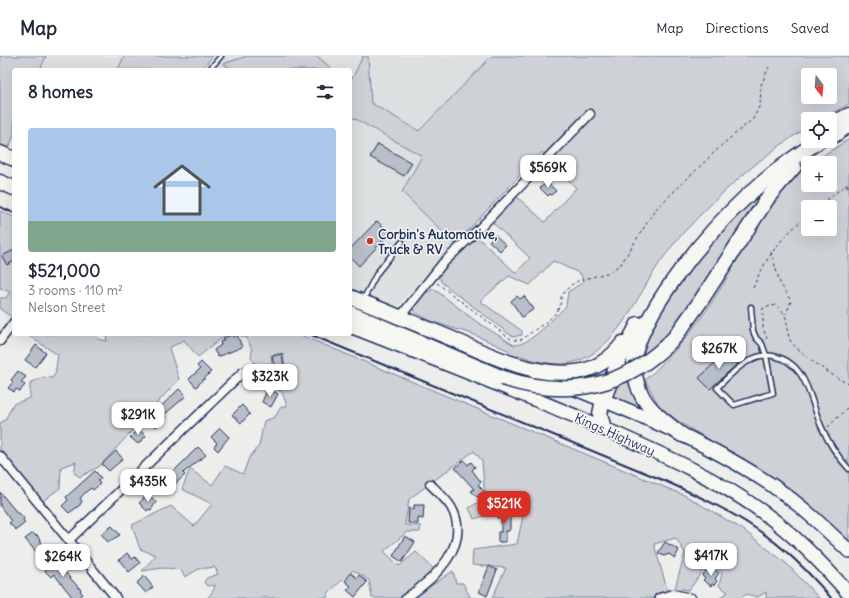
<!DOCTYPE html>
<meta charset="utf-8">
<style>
body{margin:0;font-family:Delius,sans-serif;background:#f6f6f7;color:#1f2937;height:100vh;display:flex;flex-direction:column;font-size:15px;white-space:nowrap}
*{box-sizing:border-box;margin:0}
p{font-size:13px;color:#747a83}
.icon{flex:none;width:22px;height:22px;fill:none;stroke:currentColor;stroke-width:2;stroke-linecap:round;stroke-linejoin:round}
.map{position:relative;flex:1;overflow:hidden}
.details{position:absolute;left:12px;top:12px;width:340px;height:268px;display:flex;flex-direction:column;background:#fff;border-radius:4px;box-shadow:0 4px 16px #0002}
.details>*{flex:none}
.needle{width:26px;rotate:164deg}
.controls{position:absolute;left:801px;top:12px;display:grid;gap:8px}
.controls a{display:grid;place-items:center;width:36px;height:36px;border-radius:4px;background:#fff;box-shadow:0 4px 16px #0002;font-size:20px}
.price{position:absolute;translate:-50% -34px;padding:0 9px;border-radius:8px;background:#fff;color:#222;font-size:13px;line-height:26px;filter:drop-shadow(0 1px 2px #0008)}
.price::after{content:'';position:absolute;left:50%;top:24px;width:12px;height:9px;margin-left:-6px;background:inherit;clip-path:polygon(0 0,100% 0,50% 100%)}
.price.selected{background:#d93025;color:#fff}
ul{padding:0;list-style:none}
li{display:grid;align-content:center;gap:8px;height:212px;padding:0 16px}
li+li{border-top:1px solid #e0e1e3}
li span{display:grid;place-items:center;height:124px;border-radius:4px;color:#555}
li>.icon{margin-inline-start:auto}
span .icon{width:72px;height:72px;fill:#fffc;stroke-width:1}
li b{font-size:17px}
h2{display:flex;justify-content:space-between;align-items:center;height:48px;padding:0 16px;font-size:17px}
header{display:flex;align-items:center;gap:24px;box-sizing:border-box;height:56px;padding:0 20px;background:#fff;border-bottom:1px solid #e0e1e3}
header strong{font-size:19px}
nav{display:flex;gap:22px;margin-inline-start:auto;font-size:14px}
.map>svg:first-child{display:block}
</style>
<header>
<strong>Map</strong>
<nav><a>Map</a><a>Directions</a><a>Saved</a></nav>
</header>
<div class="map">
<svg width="849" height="542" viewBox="0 0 849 542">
<rect width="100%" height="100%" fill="#edeeec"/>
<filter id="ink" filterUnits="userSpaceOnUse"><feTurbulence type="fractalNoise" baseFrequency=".025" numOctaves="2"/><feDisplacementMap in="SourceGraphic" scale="8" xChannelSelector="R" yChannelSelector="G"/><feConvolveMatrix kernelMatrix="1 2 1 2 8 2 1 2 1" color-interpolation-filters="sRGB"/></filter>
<g filter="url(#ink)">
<!-- built -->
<g fill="#dde0e1">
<path d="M46,0H124L118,14H40Z"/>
<path d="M213,0H492L419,75L371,47L350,53V14H215L221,7Z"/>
<path d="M350,60L422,100L402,136L455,188L396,252L350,233Z"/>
</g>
<!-- green -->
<g fill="#ced2d7" stroke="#74809a" fill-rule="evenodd">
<path d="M0,0H46L40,14H14V79L9,92L0,88Z"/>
<path d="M124,0H213L201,14H118Z"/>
<path d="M247,0H317L333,14H235L223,8Z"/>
<path d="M363,0H368L371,47L419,75L492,0H849V48L821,63H808V71C762,99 720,137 684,176C676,185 668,195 661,205C636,240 614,304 563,308C531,310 499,288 469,277C459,274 414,262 413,252L421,239L434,233L477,266L514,289C529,290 555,261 566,250L568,236L583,226L581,218L553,205L530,229L509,220L480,245L522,275V279L513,281L441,226L439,218L476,180L516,217L530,202L491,165L517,141L545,166L576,132L542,96L455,188L402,136L422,100L350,60V23L353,21ZM808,19H830V41H808Z"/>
<path d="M849,83V487L783,429L678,365L659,350L645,324C672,300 694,274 714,243C738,205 757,165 787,131C794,123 800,115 808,109V129H830V107H811ZM808,151H830V173H808Z"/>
<path d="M775,124L672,278L640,304C644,267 705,189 732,163C746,149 761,137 775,124Z"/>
<path d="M0,155L14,161L13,262L0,253V242H6L10,236L0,232Z"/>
<path d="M26,278H96L98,283L107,285L106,278H227L198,301L184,284L169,292L179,323L100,410L80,421L74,417L76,406L61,411L60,432L40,447L0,396V367L5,364L13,348L30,342V327L44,321L52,322L55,318L58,299Z"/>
<path d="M236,278H298L686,440L742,473L787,508L819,542H766V536L758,541L746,538L742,542H720L728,536L719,530L722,517L709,506L689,534L675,532L685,497L676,482L654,488L668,536L656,542H492L506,512L472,509L473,494L517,488L524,455L518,450L474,463L469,452L487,441L484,430L482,405L474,395L409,443L405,469L421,470L420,476H407L384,495L399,510L416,496L436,515L412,535L399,542H372L369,524L353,514L329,536L327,542H208L214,533L215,529L207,530L204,526L207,522L218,518L215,511L199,513L185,521L180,513L162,512L142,515L156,499L140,493L132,469L171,450L194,470L212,448L182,433L190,413L212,429L225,410L243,418L249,402L259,390L264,365L275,361L281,351L287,350L282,336L269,329L270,322L286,320L283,297L271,299L272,307L259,312L251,302L252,294L247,282Z"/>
<path d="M632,290L647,356L609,341Z"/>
<path d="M453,515L456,527H463L470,541L473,542H413Z"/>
</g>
<!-- building -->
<g fill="#b9bfc8" stroke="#1b2f5e">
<path d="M378,88L412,107L404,120L370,101Z"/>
<path d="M547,126L556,135L551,139L550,138L548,140L540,132Z"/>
<path d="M377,165L390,177L359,210L350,201V193Z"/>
<path d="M495,179L506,189L500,195L489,185Z"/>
<path d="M14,194V205L7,209L2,200Z"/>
<path d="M517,240L520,243L524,240L534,253L522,261L511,245Z"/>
<path d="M232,279L233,281L237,279L242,291L218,301L214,294L221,289L220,286L224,284L223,282Z"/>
<path d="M36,289L46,297L35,311L25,304Z"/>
<path d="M727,295L738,307L710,333L699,322Z"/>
<path d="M282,298L285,318L276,319L272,300Z"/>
<path d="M201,306L211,316L196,331L189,323L200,313L197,310Z"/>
<path d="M18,315L26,321L21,326L25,329L20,335L16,333L14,336L8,332L13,326L11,324Z"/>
<path d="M268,332L278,338L271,351L262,346Z"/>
<path d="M179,333L186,340L164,359L166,361L156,371L148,363Z"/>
<path d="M242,349L250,358L241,367L232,359Z"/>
<path d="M220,372L229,381L218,395L214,391L217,387L211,381Z"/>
<path d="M138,373L146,380L138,388L130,381Z"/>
<path d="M198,391L206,399L183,417L185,419L174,429L167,422Z"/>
<path d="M116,395L123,403L109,415L102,408Z"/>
<path d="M464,404L468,409L471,406L475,411L472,414L481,426L478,429L484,435L477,441L471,435L474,433L455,412Z"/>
<path d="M95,415L101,422L98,425L100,428L93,434L91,432L87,435L80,442L82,445L80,449L69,457L62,450L68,444L66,441Z"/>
<path d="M0,436L18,458L19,457L24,462L23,464L25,467L16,474L9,467L11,465L0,450Z"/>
<path d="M148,438L156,446L151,454L149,453L147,455L139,447Z"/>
<path d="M414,449H424L423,463L418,462V468L408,467L409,452L414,453Z"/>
<path d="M497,455H510V472L509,475H506V486H498V476H501V462H497Z"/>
<path d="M112,470L120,479L108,486L101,478Z"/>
<path d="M33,477L36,480L37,479L44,491L37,497L25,483Z"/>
<path d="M405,480L415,486L402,506L393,500Z"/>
<path d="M665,486L679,494L675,502L669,498L664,500L658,497Z"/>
<path d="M127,497L132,503L135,501L140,507L129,516L119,504Z"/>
<path d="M52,500L62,511L61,512L81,534L80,535L83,538L78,542H73L54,518L51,521L45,515L49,511L45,507Z"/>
<path d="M489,510L497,514L487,540L479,536Z"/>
<path d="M712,512L719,517L715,523L717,525L714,529L712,528L711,530L703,524L705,522L702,520L706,514L709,516Z"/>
<path d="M351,517L357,522L359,519L367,526L355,541L347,534L351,530L345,525Z"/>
<path d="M144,520L153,531L146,537L137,527Z"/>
</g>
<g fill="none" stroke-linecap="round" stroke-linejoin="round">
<!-- service casing -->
<g stroke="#1b2f5e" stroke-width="7">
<g id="service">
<path d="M209,14L221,0"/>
<path d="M363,244L377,217L402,186"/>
<path d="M751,251L753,275L756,282L762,288L766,299L773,337L734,349L717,332C726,323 736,312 747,306C755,301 764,298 773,300C808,306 810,346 822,372C829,388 838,401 849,413"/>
</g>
</g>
<!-- minor casing -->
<g stroke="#1b2f5e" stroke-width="11">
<g id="minor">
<path d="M400,261L443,207L479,173L590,58"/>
<path d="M0,285L14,266"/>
<path d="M0,400L116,542"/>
<path d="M69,484L243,316"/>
<path d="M406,542C433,524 473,489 451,451C446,443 437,435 430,428"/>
<path d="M659,542L673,538L691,542"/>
</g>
</g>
<!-- primary casing -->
<g stroke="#1b2f5e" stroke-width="16">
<g id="primary">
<path d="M350,270C432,302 515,334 596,369C654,395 712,419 764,457C796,480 823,508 849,538"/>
<path d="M535,317C617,349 700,381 773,430C801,449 825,472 849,495"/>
</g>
</g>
<!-- trunk casing -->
<g stroke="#1b2f5e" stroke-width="17">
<g id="trunk">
<path d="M830,69L849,59"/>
<path d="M830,82L849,69"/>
<path d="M0,97L14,103"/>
<path d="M0,126L14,132"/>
<path d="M350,241C383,254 416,268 448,281C487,298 532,321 576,316C595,314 612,302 623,287"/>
<path d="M350,257L503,322"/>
<path d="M675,281L700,246L769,140L794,111"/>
<path d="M604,373L600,358L603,344L620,302L638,268"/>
<path d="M682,379C664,365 643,351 637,327C634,319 633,306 635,297C649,246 708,176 747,140C769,120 794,101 819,85"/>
</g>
</g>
<!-- path -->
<g stroke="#1b2f5e" stroke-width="1" stroke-dasharray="3 3" stroke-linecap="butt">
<path d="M845,129L849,127"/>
<path d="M817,151L845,130H849"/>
<path d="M771,196L780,227L791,245L786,258"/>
<path d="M437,227L512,284H520L524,282C537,270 563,261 561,240L571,229L578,225L610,216L621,208L655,154L723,88L753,63L760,49L761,29L769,11"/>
<path d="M753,232C766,200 782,181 808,159"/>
<path d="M766,283L767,281L763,273V252L776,249C793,265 783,266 790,284C794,294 838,324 849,328"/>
<path d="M828,371L849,350"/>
</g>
<!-- service -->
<use href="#service" stroke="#f6f6f2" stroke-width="4"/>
<!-- minor -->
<use href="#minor" stroke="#f6f6f2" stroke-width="8"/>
<!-- primary -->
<use href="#primary" stroke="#f6f6f2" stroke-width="13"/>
<!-- trunk -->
<use href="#trunk" stroke="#f6f6f2" stroke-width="14"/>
<!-- rail -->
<g stroke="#1b2f5e" stroke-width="2">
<path d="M0,151L14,157"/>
<path d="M309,278L665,425C696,439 727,453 755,472C784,491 809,516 831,542"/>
</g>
<!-- trunk-bridge casing -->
<g stroke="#1b2f5e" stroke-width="17" stroke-linecap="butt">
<path id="trunk-bridge" d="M503,322C568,344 628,331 675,281"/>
</g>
<!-- trunk-bridge -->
<use href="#trunk-bridge" stroke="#f6f6f2" stroke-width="14"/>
</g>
</g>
<!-- markers -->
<circle fill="#c8321e" stroke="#f6f6f2" stroke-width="1.5" cx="370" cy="185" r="4"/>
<g text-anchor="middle" stroke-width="3" stroke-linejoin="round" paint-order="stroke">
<!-- poi labels -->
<g font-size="13" font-weight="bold" fill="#1b2f5e" stroke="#f6f6f2" text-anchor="start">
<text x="378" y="183">Corbin's Automotive,<tspan x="378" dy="15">Truck &amp; RV</tspan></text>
</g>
<!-- street labels -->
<g font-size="13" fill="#1b2f5e" stroke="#f6f6f2">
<text transform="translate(615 378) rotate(24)" y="5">Kings Highway</text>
</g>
</g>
</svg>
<div class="controls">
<a><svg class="needle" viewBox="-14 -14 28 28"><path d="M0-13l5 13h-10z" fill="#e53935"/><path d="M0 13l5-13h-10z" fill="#747a83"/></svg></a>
<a><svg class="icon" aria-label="locate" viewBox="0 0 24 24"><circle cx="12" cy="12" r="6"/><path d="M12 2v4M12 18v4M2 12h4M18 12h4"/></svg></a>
<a>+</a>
<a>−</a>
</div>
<b class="price" style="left:548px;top:133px">$569K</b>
<b class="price" style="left:719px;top:314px">$267K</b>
<b class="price" style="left:270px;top:342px">$323K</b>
<b class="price" style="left:138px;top:380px">$291K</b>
<b class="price" style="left:148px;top:447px">$435K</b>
<b class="price selected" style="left:504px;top:469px">$521K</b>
<b class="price" style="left:711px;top:521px">$417K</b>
<b class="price" style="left:63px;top:522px">$264K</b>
<section class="details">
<h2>8 homes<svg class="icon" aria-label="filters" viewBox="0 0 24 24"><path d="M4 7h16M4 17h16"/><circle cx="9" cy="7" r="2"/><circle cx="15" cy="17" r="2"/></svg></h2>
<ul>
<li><span style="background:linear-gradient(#a9c7e8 75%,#7fa58c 0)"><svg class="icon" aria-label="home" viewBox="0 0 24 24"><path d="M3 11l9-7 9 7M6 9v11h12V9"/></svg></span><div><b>$521,000</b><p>3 rooms · 110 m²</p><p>Nelson Street</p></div></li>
</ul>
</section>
</div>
